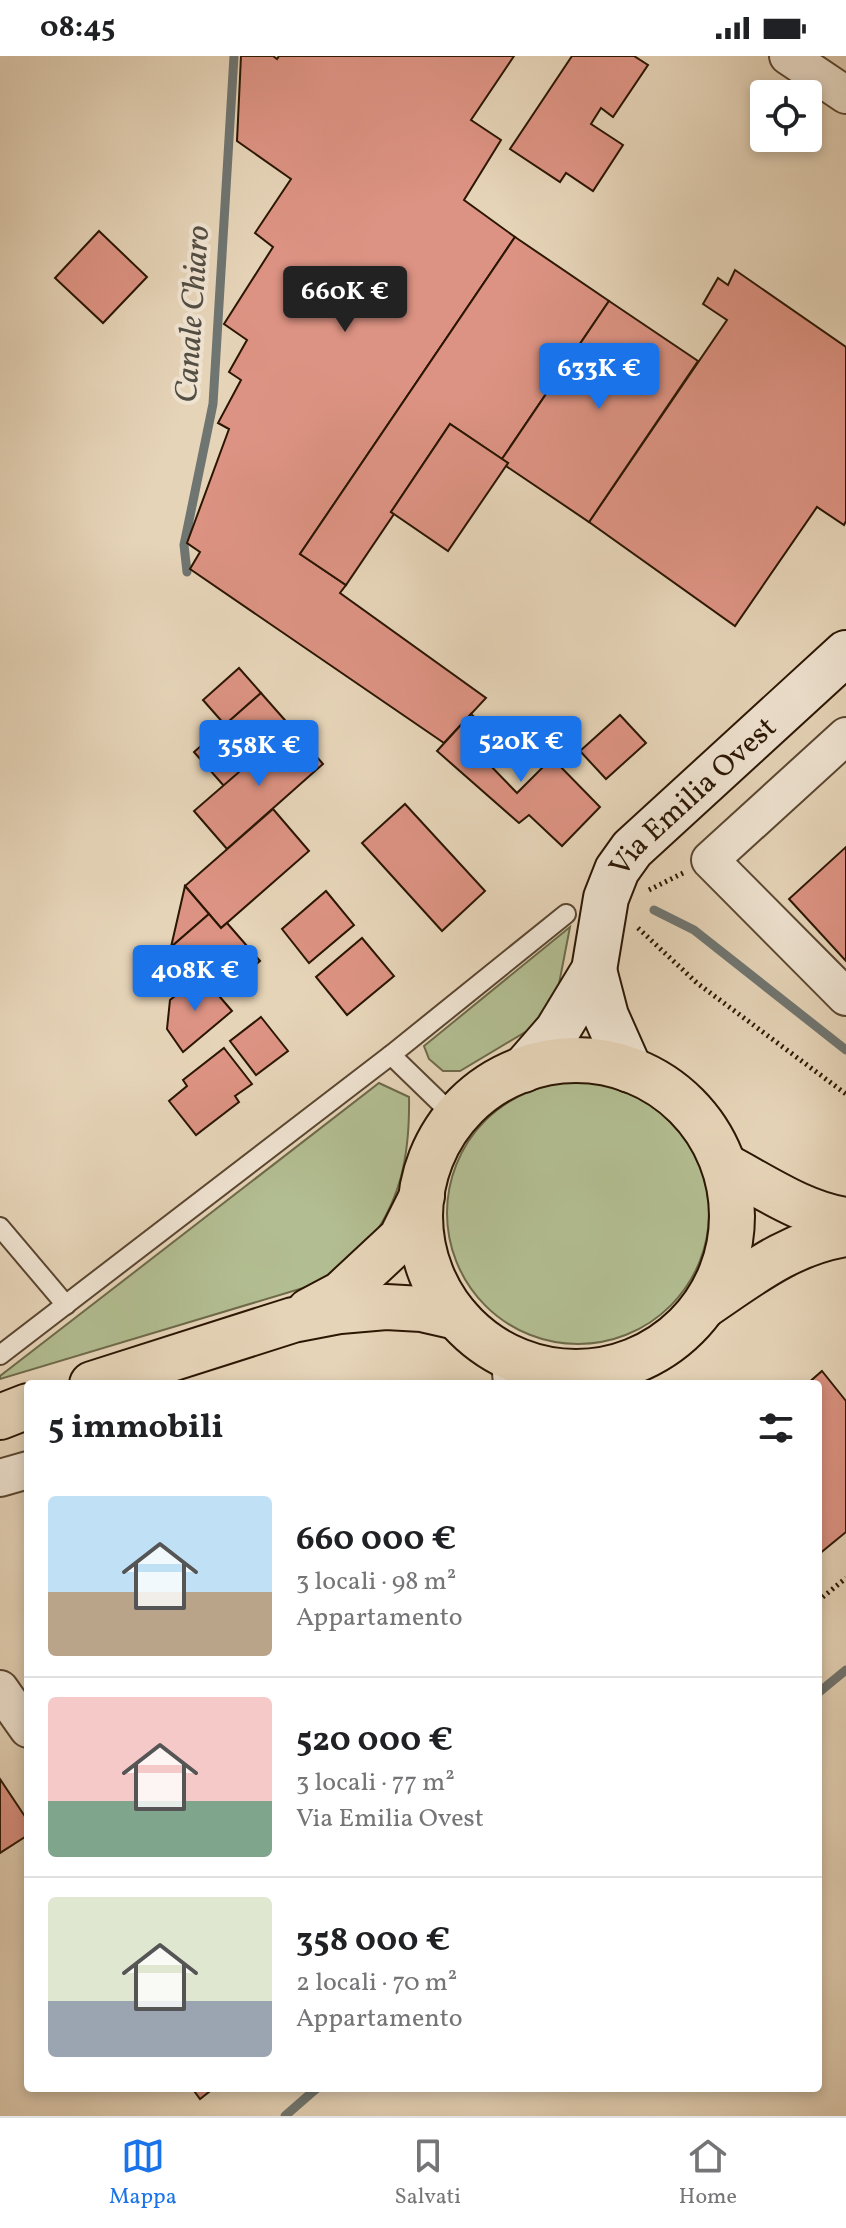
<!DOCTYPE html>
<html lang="it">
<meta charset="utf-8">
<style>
body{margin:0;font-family:Vollkorn,serif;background:#f2f2f2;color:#202124;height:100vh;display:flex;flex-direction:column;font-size:30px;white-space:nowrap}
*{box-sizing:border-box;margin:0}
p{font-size:26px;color:#757577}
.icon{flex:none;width:44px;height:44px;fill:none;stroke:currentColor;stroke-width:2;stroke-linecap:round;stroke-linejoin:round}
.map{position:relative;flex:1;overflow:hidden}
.side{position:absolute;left:24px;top:1324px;width:798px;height:712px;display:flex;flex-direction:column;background:#fff;border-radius:8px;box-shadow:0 4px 12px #0003}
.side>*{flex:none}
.controls{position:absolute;left:750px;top:24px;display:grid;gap:16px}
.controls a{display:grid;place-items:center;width:72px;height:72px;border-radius:8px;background:#fff;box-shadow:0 4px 12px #0003;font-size:40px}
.price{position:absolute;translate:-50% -68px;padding:0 18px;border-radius:8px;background:#1a73e8;color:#fff;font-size:26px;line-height:52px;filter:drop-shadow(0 2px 4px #0008)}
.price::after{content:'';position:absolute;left:50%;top:48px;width:24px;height:18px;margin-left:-12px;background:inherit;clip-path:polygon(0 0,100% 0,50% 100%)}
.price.on{background:#222;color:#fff}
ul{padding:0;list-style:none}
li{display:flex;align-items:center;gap:24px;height:200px;padding:0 24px}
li+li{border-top:2px solid #e0e0e0}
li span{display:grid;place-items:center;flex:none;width:224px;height:160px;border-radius:8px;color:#555}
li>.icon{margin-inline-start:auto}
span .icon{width:96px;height:96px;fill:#fffc;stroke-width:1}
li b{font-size:34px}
h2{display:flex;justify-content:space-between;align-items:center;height:96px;padding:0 24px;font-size:34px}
.status{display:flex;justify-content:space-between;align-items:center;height:56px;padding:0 40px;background:#fff;direction:ltr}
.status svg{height:22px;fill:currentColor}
.dock{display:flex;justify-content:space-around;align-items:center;height:112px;border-top:2px solid #e0e0e0;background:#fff;font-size:22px;color:#757577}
.dock a{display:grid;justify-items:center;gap:4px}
.dock .on{color:#1a73e8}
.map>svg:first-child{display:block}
</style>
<div class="status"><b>08:45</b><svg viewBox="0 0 49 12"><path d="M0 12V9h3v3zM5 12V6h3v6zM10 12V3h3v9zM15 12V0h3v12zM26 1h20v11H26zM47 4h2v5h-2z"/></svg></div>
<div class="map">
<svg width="846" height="2060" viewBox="0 0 846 2060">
<rect width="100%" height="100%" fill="#e6d4b8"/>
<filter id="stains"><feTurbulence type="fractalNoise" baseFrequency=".0025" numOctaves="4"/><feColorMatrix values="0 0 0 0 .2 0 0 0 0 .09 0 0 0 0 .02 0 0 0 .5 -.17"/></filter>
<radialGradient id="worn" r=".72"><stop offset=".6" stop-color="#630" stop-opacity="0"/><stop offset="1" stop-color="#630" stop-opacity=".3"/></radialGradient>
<!-- green -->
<g fill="#b2bd91" stroke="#6e6a4a" stroke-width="2">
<path d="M570,871L558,933L537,969L460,1015H443L429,1003L424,990Z"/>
<circle cx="578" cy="1157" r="131"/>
<path d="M379,1027L409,1041C410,1100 401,1147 363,1194C353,1207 336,1216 323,1226L0,1323V1320Z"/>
</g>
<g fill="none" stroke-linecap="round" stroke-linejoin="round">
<!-- stream -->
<g stroke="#6f7571" stroke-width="9">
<path d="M187,516L184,489L213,348L234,0"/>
<path d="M654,854L694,874L846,994"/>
<path d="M818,1637L846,1614"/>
<path d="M285,2060L317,2032"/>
</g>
</g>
<!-- building -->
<g fill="#dd9383" stroke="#2b1603" stroke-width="2">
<path d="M241,0H273L277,3L279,0H514L471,64L501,84L464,144L515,181L300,498L346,529L340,537L486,642L444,687L190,513L200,496L187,487L229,373L218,367L241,324L229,316L247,284L224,268L273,191L255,177L291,123L237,85Z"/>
<path d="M572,0H634L648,9L613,61L601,52L591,68L623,89L593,135L566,117L560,126L510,93Z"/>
<path d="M99,175L147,221L103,267L55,222Z"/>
<path d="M515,181L609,245L502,403L450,368L391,456L394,458L346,529L300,498Z"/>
<path d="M735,214L846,291V465L844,469L817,451L735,570L589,466L727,264L703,248L718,222L728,229Z"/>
<path d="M609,245L698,305L589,466L506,410L508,407L502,403Z"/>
<path d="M450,368L508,407L448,495L391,456Z"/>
<path d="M239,612L261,637L225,669L203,644Z"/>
<path d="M261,637L291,671L224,730L194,696Z"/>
<path d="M471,658L500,685L484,703L517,737L552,702L600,751L562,790L529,759L519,767L437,695Z"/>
<path d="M620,659L646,687L606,723L580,695Z"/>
<path d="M291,671L323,708L227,793L194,755Z"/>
<path d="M405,748L485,835L442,875L362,787Z"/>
<path d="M273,753L309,795L221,872L185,830Z"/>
<path d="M846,791V905L789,843Z"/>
<path d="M185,830L209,858L171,891Z"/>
<path d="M326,835L354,869L309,907L282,873Z"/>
<path d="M209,858L221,872L227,867L260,905L220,940L201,919L198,921L171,891Z"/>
<path d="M362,882L394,920L347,959L316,921Z"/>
<path d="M171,891L198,921L187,930L167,907Z"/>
<path d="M201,919L232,955L183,996L167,973L170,944Z"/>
<path d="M261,961L288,995L256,1019L230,985Z"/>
<path d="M224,992L252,1028L235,1040L239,1046L196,1079L169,1045L187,1030L183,1024Z"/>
<path d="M822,1315L846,1345V1476L818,1499V1328H807Z"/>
<path d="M0,1723L28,1765V1779L0,1797Z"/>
<path d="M192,2032H214L200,2043Z"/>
</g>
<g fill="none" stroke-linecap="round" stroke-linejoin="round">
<!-- lane casing -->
<g stroke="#5a4630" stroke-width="22">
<g id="lane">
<path d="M391,999L456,1062"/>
<path d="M0,1171L66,1249"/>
<path d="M500,1296L503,1328"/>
<path d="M0,1299L391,999L566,858"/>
<path d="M576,1328L588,1315"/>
</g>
</g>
<!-- street casing -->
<g stroke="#5a4630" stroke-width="40">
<g id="street">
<path d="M788,0L846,39"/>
<path d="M846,680L710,804L846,941"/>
<path d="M0,1422L28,1414"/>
<path d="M0,1633L28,1673"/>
</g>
</g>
<!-- secondary casing -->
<g stroke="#2b1603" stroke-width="48">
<g id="secondary">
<path d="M594,914L606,960L630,1014"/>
<path id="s1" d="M523,1014L557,975L594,914L606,842L617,814L632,793L846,597"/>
</g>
</g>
<!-- primary casing -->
<g stroke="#2b1603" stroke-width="48">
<g id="primary">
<circle cx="576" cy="1160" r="156"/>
<path d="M725,1110C763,1130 803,1158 846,1164"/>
<path d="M704,1250C750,1219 789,1187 846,1178"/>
<path d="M309,1255L341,1238L401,1182L422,1140"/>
<path d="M92,1328L293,1264L340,1255L386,1251L422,1253L457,1261"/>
<path d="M0,1361L28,1350"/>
</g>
</g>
<!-- path -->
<g stroke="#2b1603" stroke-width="5" stroke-dasharray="2 4" stroke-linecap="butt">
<path d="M649,834L683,817"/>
<path d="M638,872L697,927L846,1038"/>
<path d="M818,1545L846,1522"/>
</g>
<!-- lane -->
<use href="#lane" stroke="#efe3d1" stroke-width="18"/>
<!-- street -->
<use href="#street" stroke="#efe3d1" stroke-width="36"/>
<!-- secondary -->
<use href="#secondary" stroke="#efe3d1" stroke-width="44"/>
<!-- primary -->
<use href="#primary" stroke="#e6d4b8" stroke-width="44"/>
</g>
<g text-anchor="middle" stroke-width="8" stroke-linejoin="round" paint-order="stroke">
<!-- street labels -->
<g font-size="30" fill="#2b1603" stroke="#efe3d1">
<text dy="10" stroke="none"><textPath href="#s1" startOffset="332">Via Emilia Ovest</textPath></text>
</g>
<!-- water labels -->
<g font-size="32" font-style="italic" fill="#534e43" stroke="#efe3d1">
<text transform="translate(191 258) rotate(-86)" y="11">Canale Chiaro</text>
</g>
</g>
<rect width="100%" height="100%" filter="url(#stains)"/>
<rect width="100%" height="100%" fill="url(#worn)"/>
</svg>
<div class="controls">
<a><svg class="icon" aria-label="locate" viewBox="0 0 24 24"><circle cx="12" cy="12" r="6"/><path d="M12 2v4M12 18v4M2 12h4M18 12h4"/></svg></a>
</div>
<b class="price on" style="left:345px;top:278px">660K €</b>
<b class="price" style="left:599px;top:355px">633K €</b>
<b class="price" style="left:521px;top:728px">520K €</b>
<b class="price" style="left:259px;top:732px">358K €</b>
<b class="price" style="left:195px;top:957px">408K €</b>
<section class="side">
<h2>5 immobili<svg class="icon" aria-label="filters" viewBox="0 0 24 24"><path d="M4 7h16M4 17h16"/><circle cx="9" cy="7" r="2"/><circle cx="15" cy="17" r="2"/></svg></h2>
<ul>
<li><span style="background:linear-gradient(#bfe0f5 60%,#b9a48a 0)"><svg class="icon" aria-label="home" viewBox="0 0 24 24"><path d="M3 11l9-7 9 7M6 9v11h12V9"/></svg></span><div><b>660 000 €</b><p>3 locali · 98 m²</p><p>Appartamento</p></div></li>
<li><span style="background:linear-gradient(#f6c9c9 65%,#7fa58c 0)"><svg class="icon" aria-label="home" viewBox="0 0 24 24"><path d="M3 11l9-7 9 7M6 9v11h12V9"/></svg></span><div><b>520 000 €</b><p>3 locali · 77 m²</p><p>Via Emilia Ovest</p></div></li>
<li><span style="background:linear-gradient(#dfe7d0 65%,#9aa5b1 0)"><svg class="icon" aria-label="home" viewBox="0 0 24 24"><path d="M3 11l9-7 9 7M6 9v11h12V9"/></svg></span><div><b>358 000 €</b><p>2 locali · 70 m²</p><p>Appartamento</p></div></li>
</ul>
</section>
</div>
<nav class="dock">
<a class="on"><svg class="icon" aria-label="map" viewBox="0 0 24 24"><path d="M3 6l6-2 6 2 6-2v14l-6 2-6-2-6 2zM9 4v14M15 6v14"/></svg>Mappa</a>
<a><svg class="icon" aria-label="saved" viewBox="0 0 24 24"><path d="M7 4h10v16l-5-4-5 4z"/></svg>Salvati</a>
<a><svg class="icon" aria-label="home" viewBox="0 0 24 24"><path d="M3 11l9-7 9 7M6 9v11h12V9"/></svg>Home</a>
</nav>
